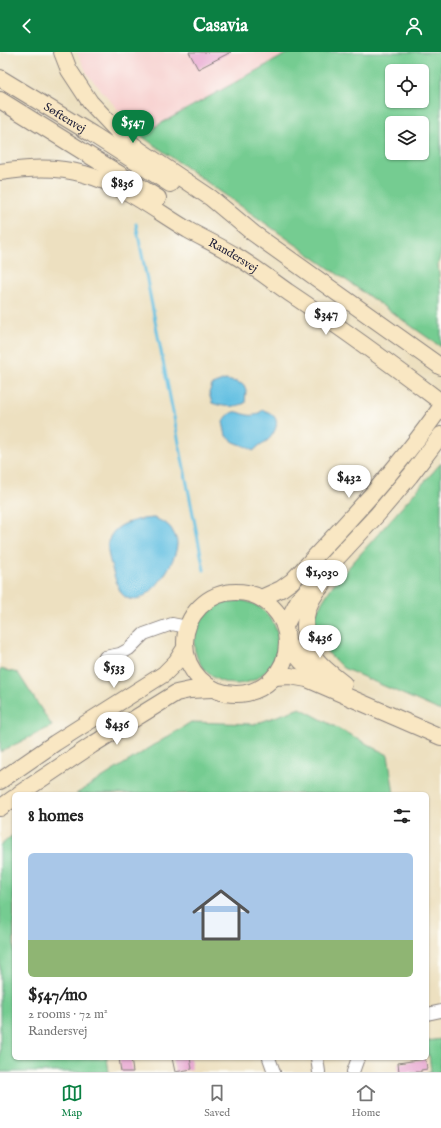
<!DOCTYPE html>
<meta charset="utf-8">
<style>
body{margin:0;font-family:"IM FELL English",serif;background:#f6f6f6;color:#222;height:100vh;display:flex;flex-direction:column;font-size:15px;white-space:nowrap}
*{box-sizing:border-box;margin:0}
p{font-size:13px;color:#767676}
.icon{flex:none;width:22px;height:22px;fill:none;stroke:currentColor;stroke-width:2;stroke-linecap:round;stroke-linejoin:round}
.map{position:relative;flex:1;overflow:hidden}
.panel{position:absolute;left:12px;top:740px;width:417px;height:268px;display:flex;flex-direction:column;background:#fff;border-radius:6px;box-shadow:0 1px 3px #0004}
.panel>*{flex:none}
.tools{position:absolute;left:385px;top:12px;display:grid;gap:8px}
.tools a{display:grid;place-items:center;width:44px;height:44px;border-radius:6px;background:#fff;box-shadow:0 1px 3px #0004;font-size:20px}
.price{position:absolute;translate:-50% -34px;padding:0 9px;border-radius:14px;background:#fff;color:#222;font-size:13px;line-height:26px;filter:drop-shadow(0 1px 2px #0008)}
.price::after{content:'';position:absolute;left:50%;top:24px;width:12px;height:9px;margin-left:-6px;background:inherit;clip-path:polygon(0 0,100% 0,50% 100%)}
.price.current{background:#0b8043;color:#fff}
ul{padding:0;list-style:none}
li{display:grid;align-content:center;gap:8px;height:212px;padding:0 16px}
li span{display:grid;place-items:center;height:124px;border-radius:6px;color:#555}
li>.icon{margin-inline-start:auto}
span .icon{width:72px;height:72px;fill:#fffc;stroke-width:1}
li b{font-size:17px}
h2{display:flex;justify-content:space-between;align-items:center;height:48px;padding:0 16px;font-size:17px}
header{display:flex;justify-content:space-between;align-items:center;height:52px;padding:0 16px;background:#0b8043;color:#fff;font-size:18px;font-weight:700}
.dock{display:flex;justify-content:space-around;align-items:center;height:56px;border-top:1px solid #e0e0e0;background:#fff;font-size:11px;color:#767676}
.dock a{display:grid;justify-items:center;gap:2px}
.dock .current{color:#0b8043}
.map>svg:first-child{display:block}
</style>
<header><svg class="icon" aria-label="back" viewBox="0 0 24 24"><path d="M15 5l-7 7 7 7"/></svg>Casavia<svg class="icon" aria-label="person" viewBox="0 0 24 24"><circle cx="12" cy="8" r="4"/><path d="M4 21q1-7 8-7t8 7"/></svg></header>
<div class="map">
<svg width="441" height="1020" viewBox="0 0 441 1020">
<rect width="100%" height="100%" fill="#fdfcf7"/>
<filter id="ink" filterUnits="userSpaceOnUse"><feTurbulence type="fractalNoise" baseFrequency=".025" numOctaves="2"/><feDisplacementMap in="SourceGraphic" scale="8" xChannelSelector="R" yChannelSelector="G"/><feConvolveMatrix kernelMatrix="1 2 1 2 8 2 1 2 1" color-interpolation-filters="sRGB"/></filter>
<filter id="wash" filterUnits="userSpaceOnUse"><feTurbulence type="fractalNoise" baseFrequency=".012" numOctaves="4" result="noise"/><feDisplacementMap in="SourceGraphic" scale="16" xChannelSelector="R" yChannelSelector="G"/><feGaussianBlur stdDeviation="0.9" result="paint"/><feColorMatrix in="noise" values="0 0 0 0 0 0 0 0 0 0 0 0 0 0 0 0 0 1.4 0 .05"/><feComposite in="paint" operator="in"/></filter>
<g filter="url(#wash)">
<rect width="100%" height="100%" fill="#ede0c0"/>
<!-- built -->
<path fill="#f7d0cf" d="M77,0H290L140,83L88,23Z"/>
<!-- green -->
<g fill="#75cc91" stroke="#4c7766" fill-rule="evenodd">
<path d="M290,0H441V200L438,213L441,240V295L140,83ZM392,19H422V49H392ZM392,71H422V101H392Z"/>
<path d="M441,411V659L343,616L321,594L314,563L333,533Z"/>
<circle cx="236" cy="590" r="42"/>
<path d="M0,617L18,621L52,674L0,700Z"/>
<path d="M300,656L388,703L394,742H76L191,670L255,672Z"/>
<path d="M14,782V1006H107L109,1020H0V794Z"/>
<path d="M441,987V1020H427L431,1019L429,1003H427V989Z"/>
</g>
<!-- water -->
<g fill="#64c0e2" stroke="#43718e">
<path d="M225,328L237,330L244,333L246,338L245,351C234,356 223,355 212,351L209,341L212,333Z"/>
<path d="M263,358C279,363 280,373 270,386C268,389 263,391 260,393C257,395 256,397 253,399L247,395L234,390L226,384L223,370C236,350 240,366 255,363C258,362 260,360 263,358Z"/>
<path d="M154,466C161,469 170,472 173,480C175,483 177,488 177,491C178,510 142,565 122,542C118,537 115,526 113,520C111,512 107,501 108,493C110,471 137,467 154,466Z"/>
</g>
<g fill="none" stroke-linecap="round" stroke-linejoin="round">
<!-- stream -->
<path stroke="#64c0e2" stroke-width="3" d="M136,172L204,518"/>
</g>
<g id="blocks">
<!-- building -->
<g fill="#e6a0ce">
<path d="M189,0H231L198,17Z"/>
<path d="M119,1006H131L133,1020H121Z"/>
<path d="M172,1006H190L192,1017L175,1020Z"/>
<path d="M425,1007V1009H426L427,1017L421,1018V1020H399L398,1011Z"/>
</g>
</g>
</g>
<g filter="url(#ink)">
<use href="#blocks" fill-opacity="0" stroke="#88817e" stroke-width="1"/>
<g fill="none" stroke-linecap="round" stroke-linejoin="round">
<!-- street casing -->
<g stroke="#88817e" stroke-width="14">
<g id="street">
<path d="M105,605L120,602L129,597L144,582L172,572L187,575"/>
<path d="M427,962L441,959"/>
<path d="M269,1006L274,1020"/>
<path d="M317,1006L319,1020"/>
<path d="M353,1020L358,1006"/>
</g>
</g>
<!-- secondary casing -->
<g stroke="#88817e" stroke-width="18">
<g id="secondary">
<path d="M62,0L69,18L90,50L122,84L141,99L211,146L253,181L441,315"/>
<path id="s1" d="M0,26L92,82L170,132"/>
<path d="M0,48L158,146"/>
<path id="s2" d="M0,120C28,116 56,114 84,122C124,133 153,157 188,178C204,187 220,194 236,204C254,215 271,228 288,240C340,275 391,312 441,350"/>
<path d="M323,532C305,551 299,578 312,601C319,614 333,623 344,632"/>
<circle cx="236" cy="591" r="51"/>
<path d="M261,546L281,537L292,529C344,474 397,418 441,355"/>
<path d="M285,574L299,547L377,463L410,424L441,383"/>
<path d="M288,592C301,611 306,616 327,625"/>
<path d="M275,625L290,624L307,627L441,685"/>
<path d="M0,729L55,691L164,622L176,610L185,596"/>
<path d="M19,742L92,693L176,641L190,638L212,637"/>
<path d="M0,756L14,746"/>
</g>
</g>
<!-- street -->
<use href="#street" stroke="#fff" stroke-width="12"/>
<!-- secondary -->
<use href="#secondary" stroke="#f9e7c3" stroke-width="16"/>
</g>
</g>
<g text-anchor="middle" stroke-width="4" stroke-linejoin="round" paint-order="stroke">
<!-- street labels -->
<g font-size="12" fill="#22223b" stroke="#fdfcf7">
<text dy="4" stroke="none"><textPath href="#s1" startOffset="76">Søftenvej</textPath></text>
<text dy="4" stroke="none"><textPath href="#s2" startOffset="255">Randersvej</textPath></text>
</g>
</g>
</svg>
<div class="tools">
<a><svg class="icon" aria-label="locate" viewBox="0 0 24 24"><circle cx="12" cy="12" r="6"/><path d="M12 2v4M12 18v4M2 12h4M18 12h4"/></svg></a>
<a><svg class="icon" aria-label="layers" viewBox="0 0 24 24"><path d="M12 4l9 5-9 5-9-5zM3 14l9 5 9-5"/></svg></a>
</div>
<b class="price current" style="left:133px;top:92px">$547</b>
<b class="price" style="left:122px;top:153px">$836</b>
<b class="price" style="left:326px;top:284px">$347</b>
<b class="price" style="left:349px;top:447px">$432</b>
<b class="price" style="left:322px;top:542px">$1,030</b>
<b class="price" style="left:320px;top:607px">$436</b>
<b class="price" style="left:114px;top:637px">$533</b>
<b class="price" style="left:117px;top:694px">$436</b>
<section class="panel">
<h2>8 homes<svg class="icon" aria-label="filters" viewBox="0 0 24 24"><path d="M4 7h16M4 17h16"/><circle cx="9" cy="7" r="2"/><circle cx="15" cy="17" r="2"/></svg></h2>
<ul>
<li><span style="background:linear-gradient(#a9c7e8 70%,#8fb573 0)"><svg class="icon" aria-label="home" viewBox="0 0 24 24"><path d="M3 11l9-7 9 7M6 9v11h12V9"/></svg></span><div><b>$547/mo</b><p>2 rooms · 72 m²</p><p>Randersvej</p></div></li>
</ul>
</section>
</div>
<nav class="dock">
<a class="current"><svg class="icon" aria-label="map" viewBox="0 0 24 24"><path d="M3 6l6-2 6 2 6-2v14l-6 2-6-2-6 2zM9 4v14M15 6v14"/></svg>Map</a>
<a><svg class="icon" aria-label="saved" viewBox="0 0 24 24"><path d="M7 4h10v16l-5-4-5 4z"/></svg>Saved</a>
<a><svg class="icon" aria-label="home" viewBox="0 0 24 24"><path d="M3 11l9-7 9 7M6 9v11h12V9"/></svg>Home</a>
</nav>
